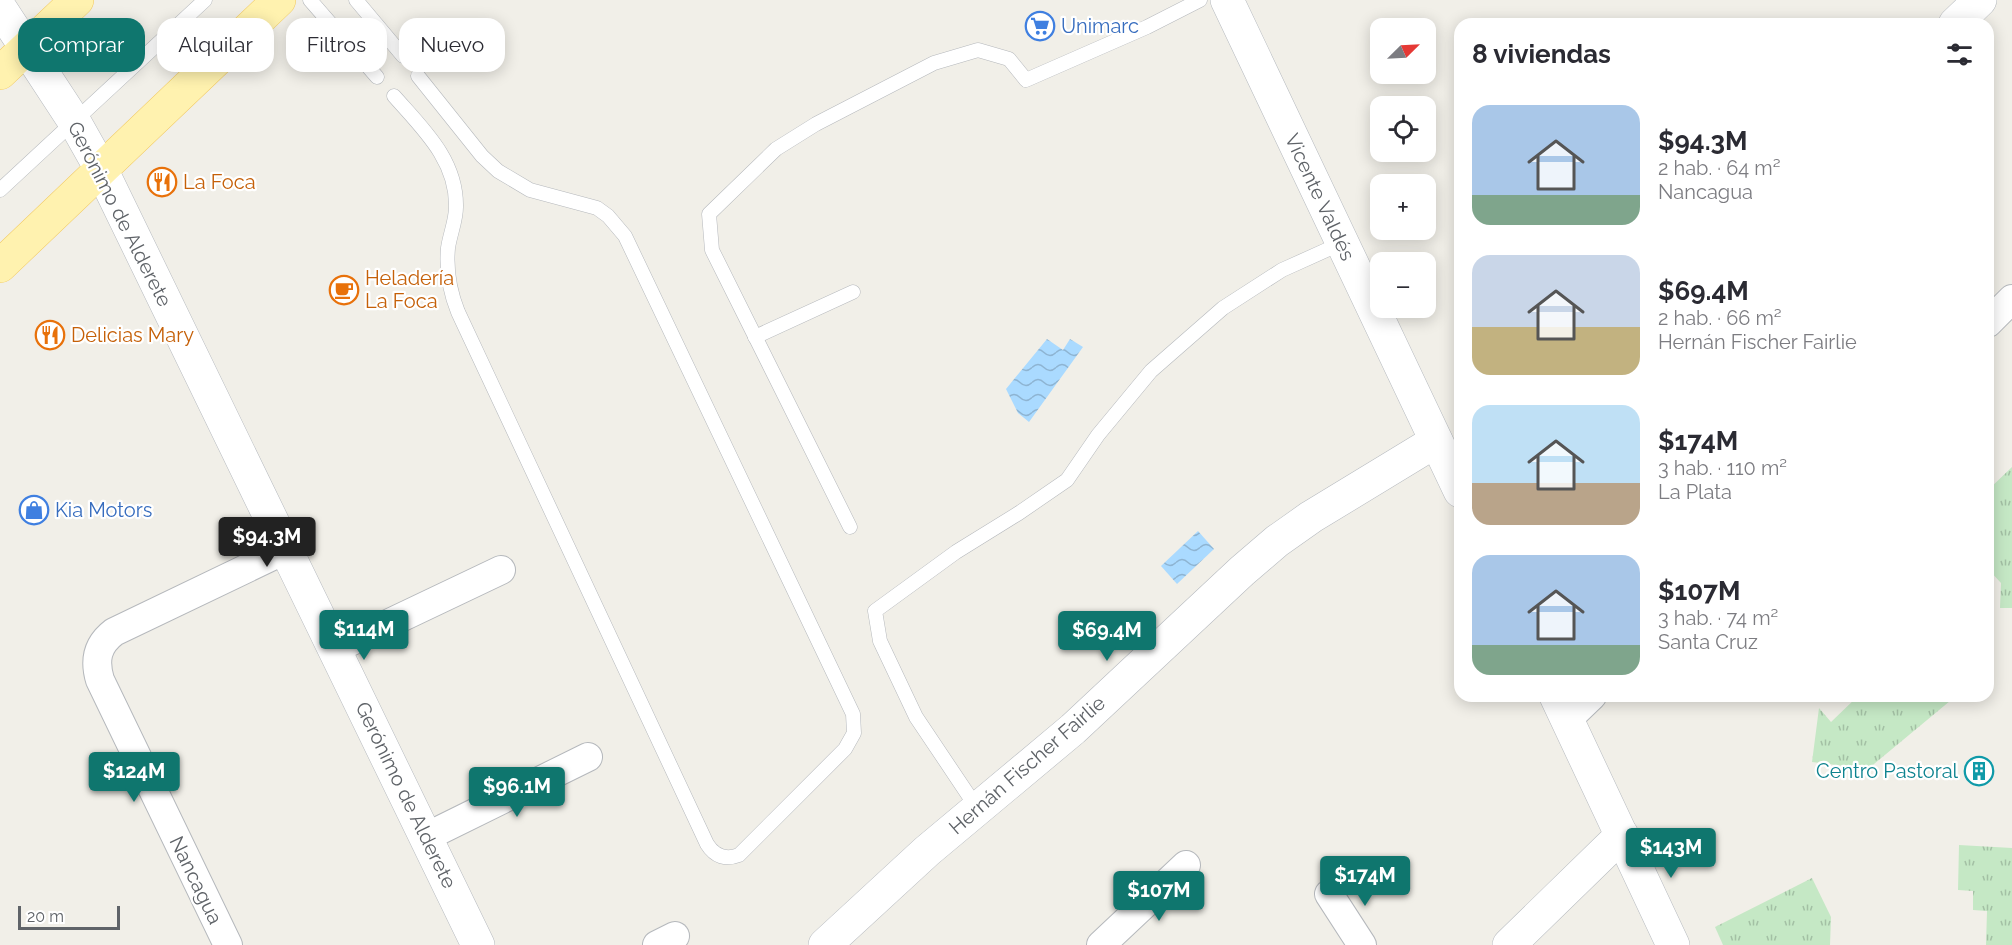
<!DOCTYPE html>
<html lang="es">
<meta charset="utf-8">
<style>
body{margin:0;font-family:Raleway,sans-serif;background:#f7f7f7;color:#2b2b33;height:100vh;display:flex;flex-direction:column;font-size:22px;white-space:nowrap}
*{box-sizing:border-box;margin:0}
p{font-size:20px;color:#7c7c81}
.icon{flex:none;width:33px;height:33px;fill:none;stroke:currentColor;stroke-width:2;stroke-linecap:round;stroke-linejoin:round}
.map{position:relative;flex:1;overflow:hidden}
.drawer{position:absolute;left:1454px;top:18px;width:540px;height:684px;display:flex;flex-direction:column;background:#fff;border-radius:18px;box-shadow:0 3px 15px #0003}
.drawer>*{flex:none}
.banner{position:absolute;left:18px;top:18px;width:570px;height:54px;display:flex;gap:12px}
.needle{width:39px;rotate:66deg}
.tools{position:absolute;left:1370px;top:18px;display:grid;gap:12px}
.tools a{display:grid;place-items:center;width:66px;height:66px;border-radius:12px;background:#fff;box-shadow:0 3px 15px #0003;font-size:30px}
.scale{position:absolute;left:18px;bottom:15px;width:102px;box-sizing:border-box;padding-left:6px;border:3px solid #5f6368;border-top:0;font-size:16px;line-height:21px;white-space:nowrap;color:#5f6368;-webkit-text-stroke:4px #fff;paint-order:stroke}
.price{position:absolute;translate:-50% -51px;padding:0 14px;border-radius:6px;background:#0f766e;color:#fff;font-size:20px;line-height:39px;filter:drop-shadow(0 2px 3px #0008)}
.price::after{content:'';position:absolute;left:50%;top:36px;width:18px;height:14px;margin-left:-9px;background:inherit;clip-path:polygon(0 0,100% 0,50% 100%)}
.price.current{background:#222;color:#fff}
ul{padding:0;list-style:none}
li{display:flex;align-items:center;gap:18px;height:150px;padding:0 18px}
li span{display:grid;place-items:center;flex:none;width:168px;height:120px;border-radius:18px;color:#555}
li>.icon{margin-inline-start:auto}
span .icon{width:72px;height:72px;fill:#fffc;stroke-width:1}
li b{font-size:26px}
h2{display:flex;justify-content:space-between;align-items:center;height:72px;padding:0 18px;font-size:26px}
.pill{padding:0 21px;border-radius:18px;background:#fff;box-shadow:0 3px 15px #0003;font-size:21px;line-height:54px}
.pill.current{background:#0f766e;color:#fff}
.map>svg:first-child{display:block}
</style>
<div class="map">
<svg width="2012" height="945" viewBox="0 0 2012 945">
<defs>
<pattern id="grass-tufts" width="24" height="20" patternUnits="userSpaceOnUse" patternTransform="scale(1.5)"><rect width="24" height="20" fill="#c5e8c5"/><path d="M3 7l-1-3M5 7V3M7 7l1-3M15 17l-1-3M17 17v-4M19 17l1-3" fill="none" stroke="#a3c0a4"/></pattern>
<pattern id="water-waves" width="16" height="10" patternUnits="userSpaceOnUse" patternTransform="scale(1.5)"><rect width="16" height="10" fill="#aadaff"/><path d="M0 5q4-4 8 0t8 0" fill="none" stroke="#8eb4d2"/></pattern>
</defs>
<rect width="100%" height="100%" fill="#f1efe8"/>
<!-- grass -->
<g fill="url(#grass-tufts)">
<path d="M2012,467V608H2000L2001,583L1988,569V490Z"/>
<path d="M1858,696H1956L1868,769L1812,762L1819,708L1831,722Z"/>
<path d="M1959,845L2012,848V945H1986L1987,911L1973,910V891L1958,890Z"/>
<path d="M1812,878L1831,917L1830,945H1723L1715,927Z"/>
</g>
<!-- water -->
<g fill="url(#water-waves)">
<path d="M1047,339L1063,350L1070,339L1083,347L1029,422L1018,413L1006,389Z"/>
<path d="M1198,531L1214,549L1177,584L1161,566Z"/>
</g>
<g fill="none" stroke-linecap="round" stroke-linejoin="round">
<!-- lane casing -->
<g stroke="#b5b8bc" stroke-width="15">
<g id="lane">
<path d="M310,0L377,77"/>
<path d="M356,0L403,56"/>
<path d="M394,96C423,129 457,160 456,207C456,221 450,234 448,248C446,270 450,292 458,312L707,844C715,857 726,860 739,855L845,749L854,733L853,714L625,236L608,216L597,208L530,190L498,171L482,156L418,76"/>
<path d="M0,190L205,0"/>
<path d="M755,337L853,292"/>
<path d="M850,527L712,250L709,214L776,149L816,124L934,63L978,50L1009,59L1026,80L1147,27L1200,0"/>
<path d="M977,808L916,717L880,641L875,611L956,552L1019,513L1067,480L1098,435L1151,371L1223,308L1282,270L1342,243"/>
</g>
</g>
<!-- street casing -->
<g stroke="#b5b8bc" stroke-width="30">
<g id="street">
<path d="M1988,323L2012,299"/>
<path d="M335,649L501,570"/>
<path d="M1567,720L1592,696"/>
<path d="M426,837L588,757"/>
<path d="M1329,894L1362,945"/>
<path d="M228,945L100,680C94,660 97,645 114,632L287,549"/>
<path d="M657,945L675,936"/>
<path d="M1101,945L1186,865"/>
</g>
</g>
<!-- secondary casing -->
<g stroke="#b6babf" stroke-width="34">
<g id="secondary">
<path d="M1227,0L1460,491"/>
<path d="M0,8L74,121L101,169L478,945"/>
<path d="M1955,24L1980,0"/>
<path d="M1556,696L1673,945"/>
<path d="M825,945L927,851L1073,729L1242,571L1277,541L1311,517L1436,441"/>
<path d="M1509,945L1622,835"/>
</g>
</g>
<!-- primary casing -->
<g stroke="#f2c960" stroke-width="34">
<g id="primary">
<path d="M0,73L77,0"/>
<path d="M0,266L279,0"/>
</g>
</g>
<!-- lane -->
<use href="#lane" stroke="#fff" stroke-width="14"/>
<!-- street -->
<use href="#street" stroke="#fff" stroke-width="28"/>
<!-- secondary -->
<use href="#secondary" stroke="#fff" stroke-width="33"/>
<!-- primary -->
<use href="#primary" stroke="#fff2af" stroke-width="33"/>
</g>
<!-- icons -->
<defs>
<g id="supermarket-ring" transform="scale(1.5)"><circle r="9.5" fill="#fff" stroke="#3f7fe0" stroke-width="1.5"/><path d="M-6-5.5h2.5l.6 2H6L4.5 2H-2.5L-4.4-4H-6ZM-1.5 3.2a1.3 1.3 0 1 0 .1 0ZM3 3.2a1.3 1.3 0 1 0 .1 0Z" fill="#3f7fe0"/></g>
<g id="restaurant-ring" transform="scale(1.5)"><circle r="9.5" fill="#fff" stroke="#e8710a" stroke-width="1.5"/><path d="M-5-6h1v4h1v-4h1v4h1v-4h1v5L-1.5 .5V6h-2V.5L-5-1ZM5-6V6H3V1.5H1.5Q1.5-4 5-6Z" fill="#e8710a"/></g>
<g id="cafe-ring" transform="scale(1.5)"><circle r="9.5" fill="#fff" stroke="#e8710a" stroke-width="1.5"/><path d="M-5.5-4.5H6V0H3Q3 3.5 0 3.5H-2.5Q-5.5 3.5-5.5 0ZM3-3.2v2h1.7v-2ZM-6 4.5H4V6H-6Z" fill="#e8710a"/></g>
<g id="shop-ring" transform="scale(1.5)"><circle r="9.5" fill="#fff" stroke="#3f7fe0" stroke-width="1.5"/><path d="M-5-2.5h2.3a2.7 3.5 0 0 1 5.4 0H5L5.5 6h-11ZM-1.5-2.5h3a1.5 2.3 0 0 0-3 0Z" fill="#3f7fe0"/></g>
<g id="building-ring" transform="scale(1.5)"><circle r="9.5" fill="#fff" stroke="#0f9aa8" stroke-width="1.5"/><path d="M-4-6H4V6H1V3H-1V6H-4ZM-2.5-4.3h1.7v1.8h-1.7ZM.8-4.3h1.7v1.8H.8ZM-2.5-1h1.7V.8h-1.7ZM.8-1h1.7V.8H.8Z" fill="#0f9aa8"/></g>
</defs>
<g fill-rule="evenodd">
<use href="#supermarket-ring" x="1040" y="26"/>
<use href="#restaurant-ring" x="162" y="182"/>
<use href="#cafe-ring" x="344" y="290"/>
<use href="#restaurant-ring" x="50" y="335"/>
<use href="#shop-ring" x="34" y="510"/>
<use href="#building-ring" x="1979" y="771"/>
</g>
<g text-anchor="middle" stroke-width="4.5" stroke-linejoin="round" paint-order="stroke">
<!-- shop labels -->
<g font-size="20" fill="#366cbe" stroke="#fff" text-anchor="start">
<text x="1061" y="33">Unimarc</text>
<text x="55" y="517">Kia Motors</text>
</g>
<!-- food labels -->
<g font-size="20" fill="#c56008" stroke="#fff" text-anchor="start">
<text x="183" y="189">La Foca</text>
<text x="365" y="285">Heladería<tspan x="365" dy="23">La Foca</tspan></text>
<text x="71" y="342">Delicias Mary</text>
</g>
<!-- street labels -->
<g font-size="20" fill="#5f6368" stroke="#fff">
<text transform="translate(1320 197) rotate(65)" y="7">Vicente Valdés</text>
<text transform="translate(120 214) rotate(63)" y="7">Gerónimo de Alderete</text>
<text transform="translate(1027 765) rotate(-41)" y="7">Hernán Fischer Fairlie</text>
<text transform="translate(406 795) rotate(64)" y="7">Gerónimo de Alderete</text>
<text transform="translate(196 880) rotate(64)" y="7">Nancagua</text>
</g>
<!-- culture labels -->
<g font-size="20" fill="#0d838f" stroke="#fff" text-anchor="end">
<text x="1958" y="778">Centro Pastoral</text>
</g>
</g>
</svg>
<div class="tools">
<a><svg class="needle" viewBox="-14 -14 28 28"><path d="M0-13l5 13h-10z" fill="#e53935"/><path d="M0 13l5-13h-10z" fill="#7c7c81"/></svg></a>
<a><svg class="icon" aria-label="locate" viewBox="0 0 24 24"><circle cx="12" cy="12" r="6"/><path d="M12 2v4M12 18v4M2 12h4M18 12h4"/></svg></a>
<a>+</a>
<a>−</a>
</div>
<div class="scale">20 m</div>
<b class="price current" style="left:267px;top:568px">$94.3M</b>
<b class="price" style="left:364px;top:661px">$114M</b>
<b class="price" style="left:1107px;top:662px">$69.4M</b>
<b class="price" style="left:134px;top:803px">$124M</b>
<b class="price" style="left:517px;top:818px">$96.1M</b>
<b class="price" style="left:1671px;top:879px">$143M</b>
<b class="price" style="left:1365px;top:907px">$174M</b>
<b class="price" style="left:1159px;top:922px">$107M</b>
<div class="banner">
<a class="pill current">Comprar</a>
<a class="pill">Alquilar</a>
<a class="pill">Filtros</a>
<a class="pill">Nuevo</a>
</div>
<section class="drawer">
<h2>8 viviendas<svg class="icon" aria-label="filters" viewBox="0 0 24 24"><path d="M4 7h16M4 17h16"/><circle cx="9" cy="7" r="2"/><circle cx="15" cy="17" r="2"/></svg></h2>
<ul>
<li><span style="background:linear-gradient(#a9c7e8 75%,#7fa58c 0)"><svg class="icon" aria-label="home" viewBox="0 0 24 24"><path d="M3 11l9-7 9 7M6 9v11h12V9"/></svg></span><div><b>$94.3M</b><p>2 hab. · 64 m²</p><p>Nancagua</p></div></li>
<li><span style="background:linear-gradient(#c9d6e8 60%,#c2b280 0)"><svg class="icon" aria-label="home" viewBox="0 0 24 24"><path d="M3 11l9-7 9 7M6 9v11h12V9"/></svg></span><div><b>$69.4M</b><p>2 hab. · 66 m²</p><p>Hernán Fischer Fairlie</p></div></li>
<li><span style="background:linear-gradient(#bfe0f5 65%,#b9a48a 0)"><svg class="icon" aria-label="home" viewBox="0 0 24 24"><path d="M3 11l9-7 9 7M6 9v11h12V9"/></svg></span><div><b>$174M</b><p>3 hab. · 110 m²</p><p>La Plata</p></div></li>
<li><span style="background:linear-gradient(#a9c7e8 75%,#7fa58c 0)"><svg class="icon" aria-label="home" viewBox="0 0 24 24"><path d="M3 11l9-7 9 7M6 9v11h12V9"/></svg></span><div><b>$107M</b><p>3 hab. · 74 m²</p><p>Santa Cruz</p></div></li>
</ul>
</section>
</div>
